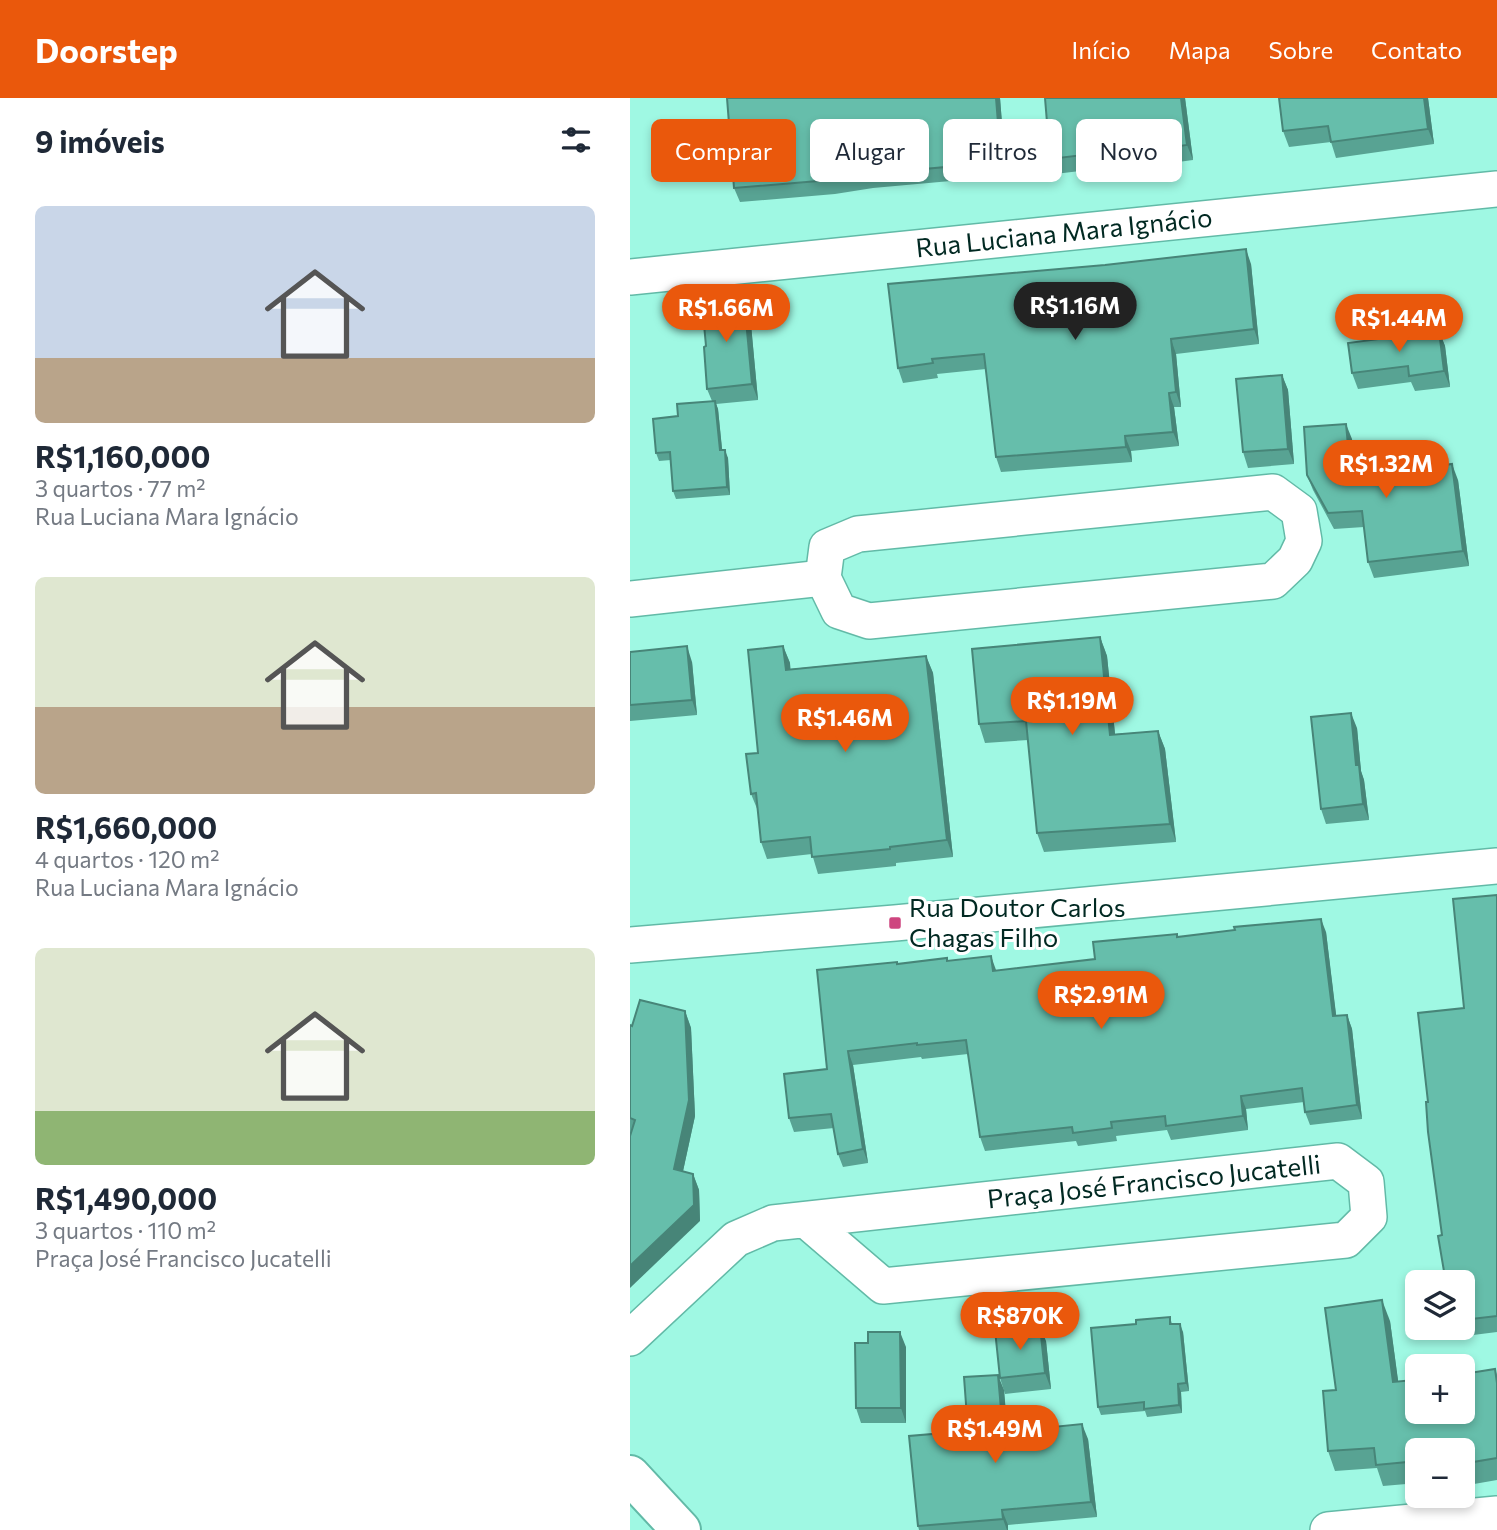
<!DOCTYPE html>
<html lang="pt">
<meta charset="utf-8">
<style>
body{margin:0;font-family:Commissioner,sans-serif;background:#f6f6f7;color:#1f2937;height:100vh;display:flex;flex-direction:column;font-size:26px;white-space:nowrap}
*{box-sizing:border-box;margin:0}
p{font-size:23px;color:#747a83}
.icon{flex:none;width:38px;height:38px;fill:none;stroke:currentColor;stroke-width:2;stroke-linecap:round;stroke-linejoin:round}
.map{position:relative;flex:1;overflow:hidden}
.drawer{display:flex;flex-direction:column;background:#fff;width:630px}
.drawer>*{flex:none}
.top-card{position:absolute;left:21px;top:21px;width:665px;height:63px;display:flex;gap:14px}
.fabs{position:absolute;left:775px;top:1172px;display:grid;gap:14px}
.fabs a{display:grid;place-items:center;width:70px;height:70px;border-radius:10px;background:#fff;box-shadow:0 4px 10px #0003;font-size:35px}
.price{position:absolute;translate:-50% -60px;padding:0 16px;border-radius:24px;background:#ea580c;color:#fff;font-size:23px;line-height:46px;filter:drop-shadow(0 2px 4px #0008)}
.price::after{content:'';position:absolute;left:50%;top:42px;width:21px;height:16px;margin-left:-10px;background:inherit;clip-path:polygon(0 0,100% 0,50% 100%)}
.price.current{background:#222;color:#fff}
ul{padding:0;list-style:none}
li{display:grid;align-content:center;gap:14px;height:371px;padding:0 35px}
li span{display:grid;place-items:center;height:217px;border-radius:10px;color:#555}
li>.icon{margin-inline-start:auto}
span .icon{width:126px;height:126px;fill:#fffc;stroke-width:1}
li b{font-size:30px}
h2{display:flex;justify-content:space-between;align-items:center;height:84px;padding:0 35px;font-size:30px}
.pill{padding:0 24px;border-radius:10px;background:#fff;box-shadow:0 4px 10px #0003;font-size:24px;line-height:63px}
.pill.current{background:#ea580c;color:#fff}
header{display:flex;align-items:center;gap:42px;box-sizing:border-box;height:98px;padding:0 35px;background:#ea580c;color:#fff}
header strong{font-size:33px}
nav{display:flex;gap:38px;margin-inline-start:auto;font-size:24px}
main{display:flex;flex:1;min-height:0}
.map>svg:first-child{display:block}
</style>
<header>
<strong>Doorstep</strong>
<nav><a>Início</a><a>Mapa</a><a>Sobre</a><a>Contato</a></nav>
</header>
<main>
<section class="drawer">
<h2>9 imóveis<svg class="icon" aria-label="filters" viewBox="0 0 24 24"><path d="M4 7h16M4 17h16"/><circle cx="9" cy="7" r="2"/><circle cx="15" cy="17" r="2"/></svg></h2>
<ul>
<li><span style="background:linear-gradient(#c9d6e8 70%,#b9a48a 0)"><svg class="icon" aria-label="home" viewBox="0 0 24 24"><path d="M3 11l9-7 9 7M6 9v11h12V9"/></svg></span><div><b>R$1,160,000</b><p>3 quartos · 77 m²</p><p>Rua Luciana Mara Ignácio</p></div></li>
<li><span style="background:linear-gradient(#dfe7d0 60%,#b9a48a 0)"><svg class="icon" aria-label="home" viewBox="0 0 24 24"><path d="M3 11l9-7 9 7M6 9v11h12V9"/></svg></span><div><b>R$1,660,000</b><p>4 quartos · 120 m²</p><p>Rua Luciana Mara Ignácio</p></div></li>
<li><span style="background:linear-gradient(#dfe7d0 75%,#8fb573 0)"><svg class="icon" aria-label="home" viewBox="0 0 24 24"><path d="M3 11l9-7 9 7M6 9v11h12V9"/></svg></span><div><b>R$1,490,000</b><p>3 quartos · 110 m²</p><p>Praça José Francisco Jucatelli</p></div></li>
</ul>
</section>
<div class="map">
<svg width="867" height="1432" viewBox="0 0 867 1432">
<rect width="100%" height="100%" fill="#9ff8e3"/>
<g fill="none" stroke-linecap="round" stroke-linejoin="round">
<!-- street casing -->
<g stroke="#62baa7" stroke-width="38">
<g id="street">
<path d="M0,179L867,91"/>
<path d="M643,394L669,413L674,443L665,462L643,483L239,523L209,513L193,480L197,449L228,436Z"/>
<path d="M0,501L193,480"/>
<path d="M0,847L265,825L867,768"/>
<path d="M0,1240L106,1141L143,1125L708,1063L736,1084L739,1119L716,1142L253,1188L176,1122"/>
<path d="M698,1432L867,1416"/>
</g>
</g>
<!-- secondary casing -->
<g stroke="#62baa7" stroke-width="42">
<path id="secondary" d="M0,1377L51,1432"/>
</g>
<!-- street -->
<use href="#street" stroke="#fff" stroke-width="35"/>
<!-- secondary -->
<use href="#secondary" stroke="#fff" stroke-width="38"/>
</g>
<!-- wall -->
<g fill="#58a393">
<path d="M370,0L376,76L365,77V79L243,90L205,96L110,104L104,90Z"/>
<path d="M415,0H555L563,62L518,68L517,65L425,76L420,61Z"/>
<path d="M798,0L804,46L706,60L701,44L659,49L653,33Z"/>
<path d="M621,166L629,246L546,256L551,309H544L549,348L501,353L502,364L371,374L366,359L356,271L307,276L308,280L273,285L268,270Z"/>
<path d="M120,216L128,302L86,306L88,311L92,352L98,360L100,397L46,401L43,393L41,362L29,363L26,355L48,318L82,303L77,291L76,248Z"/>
<path d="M809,233L815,248L820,289L785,293L781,284L728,291L722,275Z"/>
<path d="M652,277L658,292L664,366L618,370L613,354Z"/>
<path d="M722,341L725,380L828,382L839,468L744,480L738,464L734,429L704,431L683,392L677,377Z"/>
<path d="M470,539L477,558L485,636L528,633L535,651L546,744L414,754L407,735L398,642L355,645L349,626Z"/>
<path d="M153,548L160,565V571L296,558L303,575L323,759L266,765V768L188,776L182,756L137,761L131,744L128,713L121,696L128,655Z"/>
<path d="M0,554L62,564L67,617L0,623Z"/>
<path d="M727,630L731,673L734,682L739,722L696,726L691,711Z"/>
<path d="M867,797V1234L827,1239L824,1230H833V1185L812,1137L798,1004L834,910Z"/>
<path d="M696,834L706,918L717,917L722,931L732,1021L680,1027L675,1014L674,1004L616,1011L618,1032L541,1042L537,1032L486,1038L487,1043L448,1048L446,1043L355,1053L350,1039L338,956L292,961L291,959L223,967L238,1065L213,1069L208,1056L204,1030L164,1034L159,1020L197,971L268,866L318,863L367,873L465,861L548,839Z"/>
<path d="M55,913L61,930L65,1018L53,1073L63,1076L69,1092L70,1123L0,1035V927L2,928Z"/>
<path d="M540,1219L542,1226L553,1234L559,1293L551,1294L552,1315L517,1319L515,1313L471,1317L468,1309L506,1226Z"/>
<path d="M760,1223L768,1283H785L865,1271L867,1277V1382L844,1386L842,1379L833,1380V1353H788V1385L753,1388L747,1370L705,1373L698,1353L706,1292Z"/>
<path d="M416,1243L421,1291L375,1296L370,1280Z"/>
<path d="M276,1249V1325H231L226,1310Z"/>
<path d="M374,1292L377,1333L458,1341L467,1419L378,1427V1432H289L288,1428L338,1333Z"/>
</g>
<!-- shaded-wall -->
<g fill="#478578">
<path d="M366,0H370L376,76L371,62Z"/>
<path d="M551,0H555L563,62L557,47Z"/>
<path d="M794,0H798L804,46L798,31Z"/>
<path d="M616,151L621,166L629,246L624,231Z"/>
<path d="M114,201L120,216L128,302L122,286Z"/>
<path d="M809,233L815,248L820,289L814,273Z"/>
<path d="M541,241L546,256L551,309L546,294Z"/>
<path d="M652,277L658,292L664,366L658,351Z"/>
<path d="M539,295L544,309L549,348L543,334Z"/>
<path d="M85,303L88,311L93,360L90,352Z"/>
<path d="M716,326L722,341L726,396L721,380Z"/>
<path d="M495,338L501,353L502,364L496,349Z"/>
<path d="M95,352L98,360L100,397L97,389Z"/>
<path d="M822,366L828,382L839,468L833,453Z"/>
<path d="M470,539L477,558L487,655L480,637Z"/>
<path d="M57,548L62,564L67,617L62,602Z"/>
<path d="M153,548L160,565L162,588L156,572Z"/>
<path d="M296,558L303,575L323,759L317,742Z"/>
<path d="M721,615L727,630L731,673L734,682L739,722L733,706L726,667Z"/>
<path d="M528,633L535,651L546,744L540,726Z"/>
<path d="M691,821L696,834L708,932L703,918Z"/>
<path d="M361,858L366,872L363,873Z"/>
<path d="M55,913L61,930L65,1018L50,1087L44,1071Z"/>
<path d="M717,917L722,931L732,1021L727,1007Z"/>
<path d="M218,953L223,967L238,1065L233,1051Z"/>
<path d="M611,998L616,1011L618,1032L613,1018Z"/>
<path d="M63,1076L69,1092L70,1123L0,1190V1168Z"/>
<path d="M752,1202L760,1223L771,1304L763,1284Z"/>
<path d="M550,1226L553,1234L559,1293L556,1285Z"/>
<path d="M410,1228L416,1243L421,1291L415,1275Z"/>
<path d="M270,1234L276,1249V1325L271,1310Z"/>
<path d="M368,1277L374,1292L379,1349L373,1334Z"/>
<path d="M548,1286L551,1294L552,1315L549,1307Z"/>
<path d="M452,1326L458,1341L467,1419L461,1404Z"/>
<path d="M372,1412L378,1427V1432H377L373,1421Z"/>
</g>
<!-- building -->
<g fill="#66beab" stroke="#478578" stroke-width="2">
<path d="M97,0H366L371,62H360V65L238,76L200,82L104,90Z"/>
<path d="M415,0H551L557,47L513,53L512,50L420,61Z"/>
<path d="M649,0H794L798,31L701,44L698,28L653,33Z"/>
<path d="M616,151L624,231L541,241L546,294L539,295L543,334L495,338L496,349L366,359L354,256L302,261L303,265L268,270L258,186L475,167Z"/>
<path d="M114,201L122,286L77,291L74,249L76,248L72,205Z"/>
<path d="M809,233L814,273L779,278L778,268L722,275L718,245Z"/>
<path d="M652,277L658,351L613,354L606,281Z"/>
<path d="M85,303L90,352H95L97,389L43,393L40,354L26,355L23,321L48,318L47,306Z"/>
<path d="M716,326L721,380L822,366L833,453L738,464L732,413L698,415L677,377L674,329Z"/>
<path d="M470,539L480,637L528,633L540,726L407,735L396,623L349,626L342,551Z"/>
<path d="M57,548L62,602L0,607V554Z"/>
<path d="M153,548L156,572L296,558L317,742L260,749V751L182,759L180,739L131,744L126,695L121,696L116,656L128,655L118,552Z"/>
<path d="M721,615L726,667H729L733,706L691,711L681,619Z"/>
<path d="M867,797V1218L833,1222V1185H816L808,1138L812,1137L798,1034L796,1004H798L788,915L834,910L823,801Z"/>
<path d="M691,821L703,918L717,917L727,1007L675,1014L672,990L611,998L613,1018L536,1028L535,1018L481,1024L482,1030L443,1035L442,1029L350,1039L336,942L287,947V945L218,953L233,1051L208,1056L201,1016L159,1020L154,976L197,971L187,872L267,864V866L317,860V863L361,858L363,873L465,861L463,844L547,836V839L605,832L604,829Z"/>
<path d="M10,902L55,913L59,1002L44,1071L63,1076L64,1107L0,1168V1038L5,1022L0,1020V927L2,928Z"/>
<path d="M752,1202L763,1284L784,1282L785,1283H788V1314H833V1276L865,1271L867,1285V1360L837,1365L836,1358H833V1353H788V1363L746,1367L744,1350L698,1353L693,1293L706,1292L695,1210Z"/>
<path d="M540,1219V1226H550L556,1285L548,1286L549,1307L514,1311V1304L468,1309L461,1230L506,1226V1222Z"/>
<path d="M410,1228L415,1275L370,1280L365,1232Z"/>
<path d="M238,1234H270L271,1310H226L225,1245H238Z"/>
<path d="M368,1277L373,1334L452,1326L461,1404L372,1412L373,1421L288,1428L279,1338L338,1333L334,1279Z"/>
</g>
<!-- markers -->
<rect fill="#ce457f" stroke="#fff" stroke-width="2.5" x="258" y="818" width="14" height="14" rx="3.5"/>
<g text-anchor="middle" stroke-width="6" stroke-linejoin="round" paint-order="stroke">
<!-- street labels -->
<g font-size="26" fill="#012922" stroke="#fff">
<text transform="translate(434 135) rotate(-6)" y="9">Rua Luciana Mara Ignácio</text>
<text transform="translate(524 1084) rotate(-6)" y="9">Praça José Francisco Jucatelli</text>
</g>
<!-- poi labels -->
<g font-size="26" fill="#012922" stroke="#fff" text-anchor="start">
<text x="279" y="819">Rua Doutor Carlos<tspan x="279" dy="30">Chagas Filho</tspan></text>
</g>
</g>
</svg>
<div class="fabs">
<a><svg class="icon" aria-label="layers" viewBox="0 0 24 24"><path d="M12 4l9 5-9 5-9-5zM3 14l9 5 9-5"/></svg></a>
<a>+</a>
<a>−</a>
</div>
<b class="price current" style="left:445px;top:244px">R$1.16M</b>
<b class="price" style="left:96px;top:246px">R$1.66M</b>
<b class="price" style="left:769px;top:256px">R$1.44M</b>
<b class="price" style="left:756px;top:402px">R$1.32M</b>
<b class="price" style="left:442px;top:639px">R$1.19M</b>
<b class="price" style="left:215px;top:656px">R$1.46M</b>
<b class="price" style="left:471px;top:933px">R$2.91M</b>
<b class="price" style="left:390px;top:1254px">R$870K</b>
<b class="price" style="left:365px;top:1367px">R$1.49M</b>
<div class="top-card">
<a class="pill current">Comprar</a>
<a class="pill">Alugar</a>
<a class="pill">Filtros</a>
<a class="pill">Novo</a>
</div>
</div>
</main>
